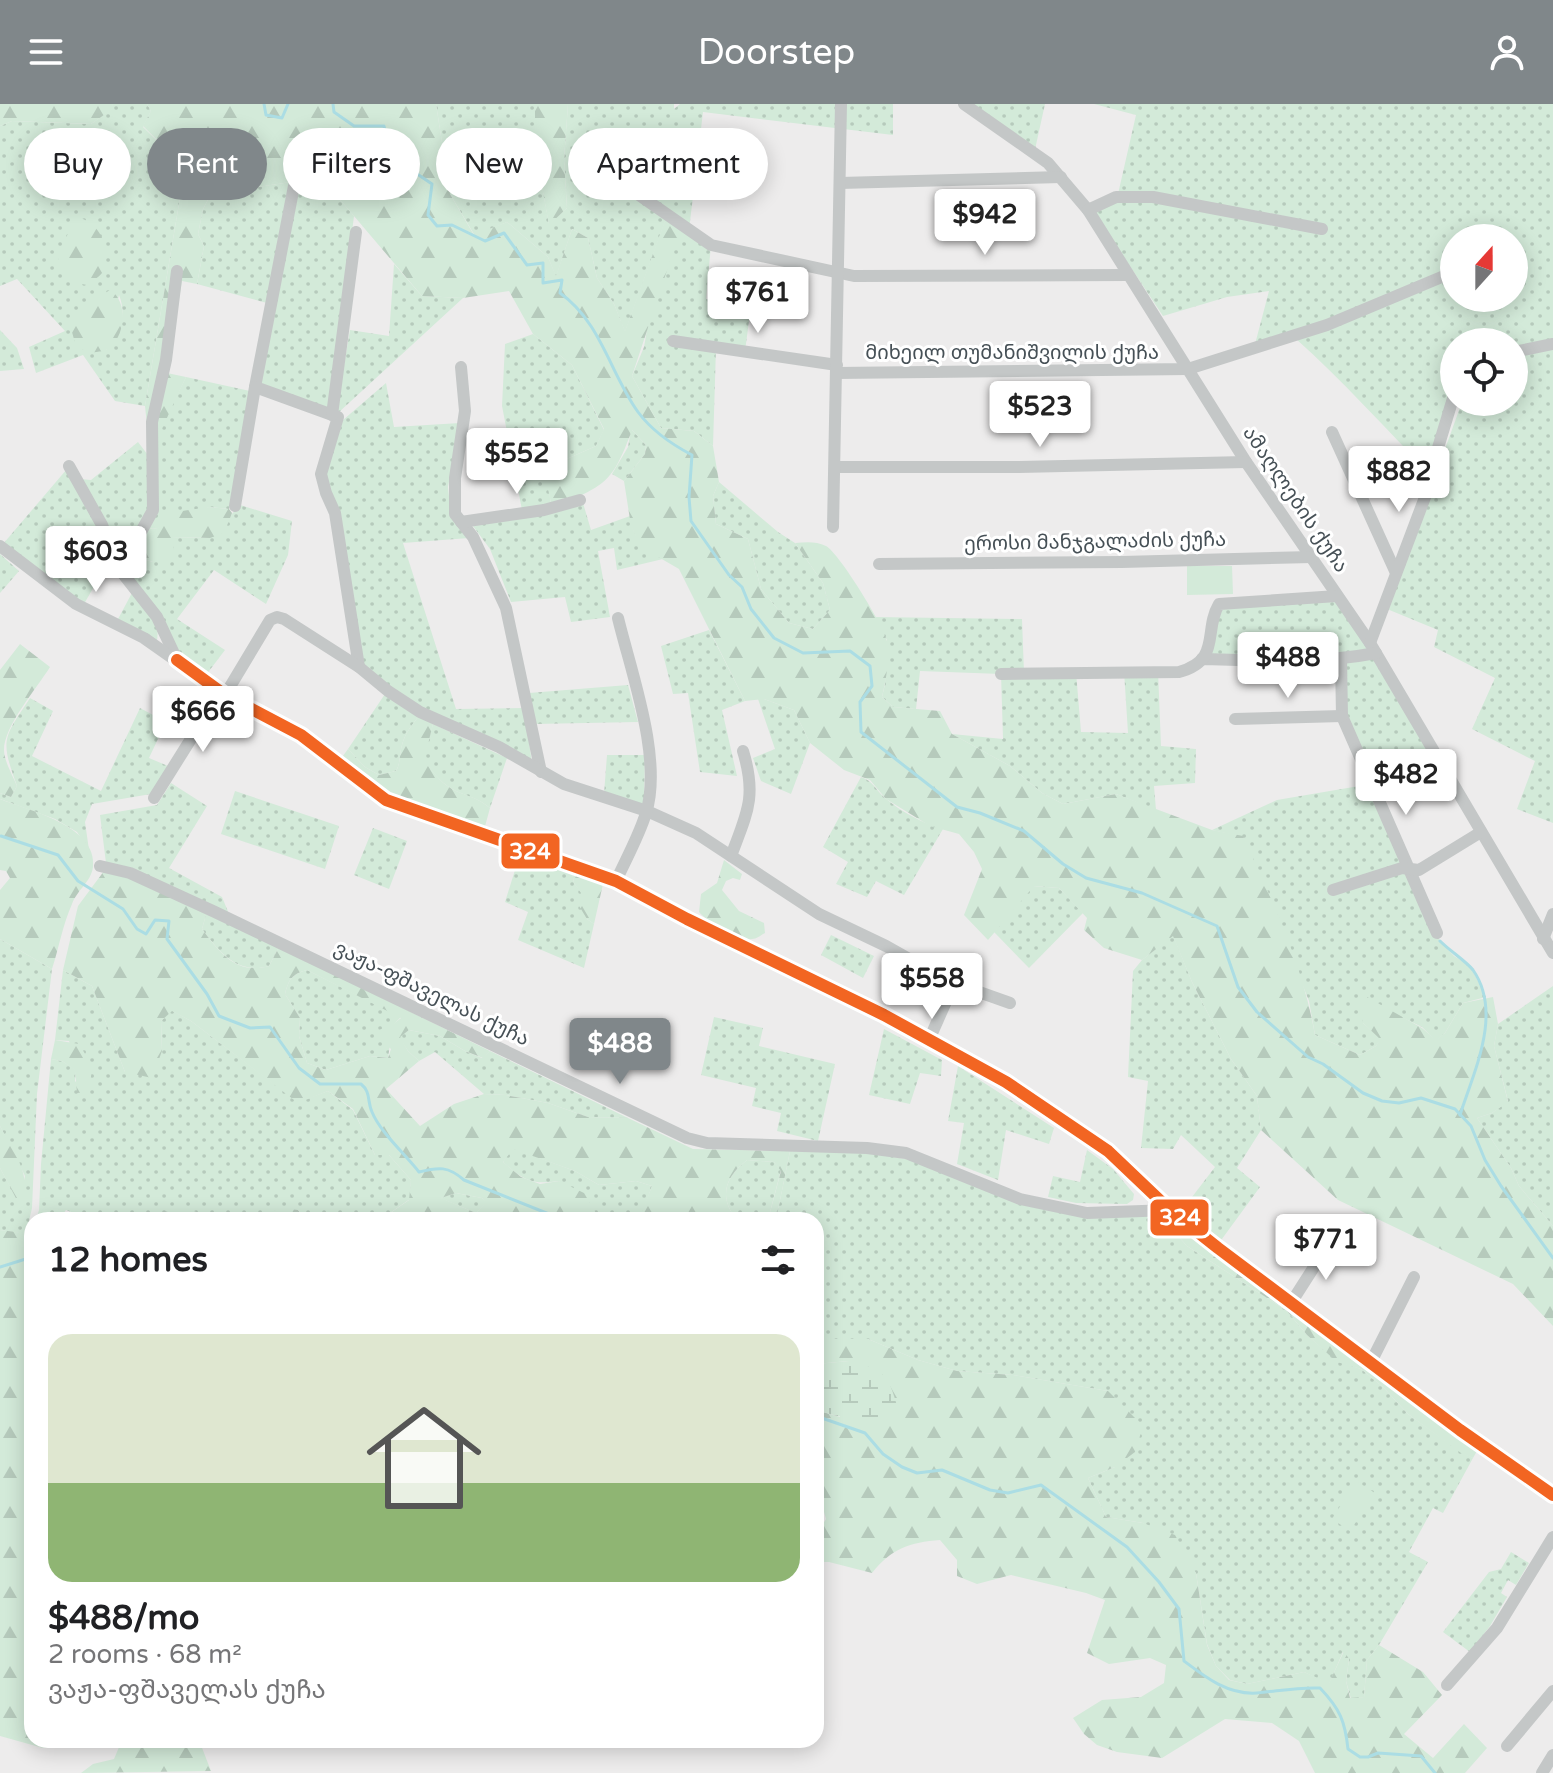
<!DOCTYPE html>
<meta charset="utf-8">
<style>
body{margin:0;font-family:"Varela Round","Noto Sans Georgian",sans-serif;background:#f6f6f6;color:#202124;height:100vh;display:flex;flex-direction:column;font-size:30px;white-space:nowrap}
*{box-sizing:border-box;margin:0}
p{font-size:26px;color:#757577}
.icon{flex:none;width:44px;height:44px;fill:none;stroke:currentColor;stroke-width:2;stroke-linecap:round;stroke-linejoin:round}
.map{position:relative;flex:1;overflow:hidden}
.panel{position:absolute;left:24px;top:1108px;width:800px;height:536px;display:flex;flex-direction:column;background:#fff;border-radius:24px;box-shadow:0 4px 20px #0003}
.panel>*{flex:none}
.guide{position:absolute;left:24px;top:24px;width:800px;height:72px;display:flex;gap:16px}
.needle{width:52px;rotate:21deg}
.buttons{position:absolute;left:1440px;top:120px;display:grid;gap:16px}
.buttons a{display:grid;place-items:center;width:88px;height:88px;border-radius:50%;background:#fff;box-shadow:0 4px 20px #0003;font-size:40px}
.price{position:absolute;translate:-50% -68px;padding:0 18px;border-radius:8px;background:#fff;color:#222;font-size:26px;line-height:52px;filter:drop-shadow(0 2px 4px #0008)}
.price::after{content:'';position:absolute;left:50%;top:48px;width:24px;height:18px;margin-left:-12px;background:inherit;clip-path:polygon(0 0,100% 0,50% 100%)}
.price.active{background:#80878a;color:#fff}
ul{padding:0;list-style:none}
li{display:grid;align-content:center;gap:16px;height:424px;padding:0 24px}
li span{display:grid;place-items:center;height:248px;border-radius:24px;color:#555}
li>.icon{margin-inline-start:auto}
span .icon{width:144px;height:144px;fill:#fffc;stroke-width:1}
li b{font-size:34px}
h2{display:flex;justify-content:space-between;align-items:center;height:96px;padding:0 24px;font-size:34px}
.chip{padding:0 28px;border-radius:36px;background:#fff;box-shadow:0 4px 20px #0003;font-size:28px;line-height:72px}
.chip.active{background:#80878a;color:#fff}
header{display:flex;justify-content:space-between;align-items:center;height:104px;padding:0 24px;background:#80878a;color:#fff;font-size:36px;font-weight:600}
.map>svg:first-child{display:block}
</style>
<header><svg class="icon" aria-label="menu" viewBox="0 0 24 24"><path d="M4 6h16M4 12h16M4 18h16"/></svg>Doorstep<svg class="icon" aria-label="person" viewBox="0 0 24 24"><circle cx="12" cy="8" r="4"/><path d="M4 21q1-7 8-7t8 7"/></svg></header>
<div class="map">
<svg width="1553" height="1669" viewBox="0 0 1553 1669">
<defs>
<pattern id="green-dots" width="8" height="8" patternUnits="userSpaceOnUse" patternTransform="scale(2)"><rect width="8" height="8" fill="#d3ead9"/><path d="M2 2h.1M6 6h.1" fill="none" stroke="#b6cabc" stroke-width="1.8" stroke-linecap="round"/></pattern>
<pattern id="forest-firs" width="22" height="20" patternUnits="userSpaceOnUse" patternTransform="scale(2)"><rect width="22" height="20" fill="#d3ead9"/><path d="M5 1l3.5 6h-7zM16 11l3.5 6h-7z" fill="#b6cabc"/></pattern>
<pattern id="wetland-marsh" width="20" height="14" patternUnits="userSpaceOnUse" patternTransform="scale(2)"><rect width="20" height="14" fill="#d3ead9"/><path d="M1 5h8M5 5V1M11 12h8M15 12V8" fill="none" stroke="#b6cabc"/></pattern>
</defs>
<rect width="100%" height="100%" fill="#edecec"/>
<!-- green -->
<g fill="url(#green-dots)" fill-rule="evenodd">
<path d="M112,0H147L151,7L143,23L185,64L145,302L115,297L83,251L36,269L29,243L65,227L17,175L0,182V22L12,17L91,20L113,4ZM119,191C127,211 120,230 106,246Z"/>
<path d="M436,0H535V44L549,120L567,104L564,56L568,0H674V5L680,0H893V31L703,8L689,126L711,141L706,195L751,202L745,247L716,244L713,342L694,327L661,324L632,272L644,243L667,112L625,228L614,200L597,174L588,134L572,125L556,173L548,153L507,118L475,132L450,90Z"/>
<path d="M964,0H1045L1034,50Z"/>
<path d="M1094,0H1553V719L1517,705L1535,657L1472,625L1495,574L1434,543L1438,526L1387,505L1462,298H1514V238H1454V298H1458L1431,371C1386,325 1343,277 1295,234L1254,244L1269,187L1227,193L1163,212L1094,108L1118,90L1136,11ZM1454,134H1514V194H1454Z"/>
<path d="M291,78L331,85L354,112L330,306L260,280L267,199L197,180L204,142L198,130L203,105L211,90Z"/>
<path d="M394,160L422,192L463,194L338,309L336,308L350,226L389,232Z"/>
<path d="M0,226L17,244L24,265L0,267Z"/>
<path d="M533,230L572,261L604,326L596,342L560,358L547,375L551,400L522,406L502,302L505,240Z"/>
<path d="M186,273L250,287L229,405L209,403L158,424L147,425L156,334Z"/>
<path d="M386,279L394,323L460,319L448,383L451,411L469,434L403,439L456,605L524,604L532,659L425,606L394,587L364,561L324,369L343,316Z"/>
<path d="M631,325L646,341L645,350L624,377L612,370L628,343Z"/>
<path d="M138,338L151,355L150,404L121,459L80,375L91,376Z"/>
<path d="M67,365L89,405L111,453L84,500L3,440Z"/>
<path d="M719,378L778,428L795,439L823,479L830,506L813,525L789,519L761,485L748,435L716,420L713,392Z"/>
<path d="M583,399L591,426L630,412C633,435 644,444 663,455L617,466L614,444L598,447L610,513L571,518L565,493L511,498L490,445L473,422Z"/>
<path d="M240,401L292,417L288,451L266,500L214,466L177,515L225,546L206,571L180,552L128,471L136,453L153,458L171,433L210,434Z"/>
<path d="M0,450L19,467L0,489Z"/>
<path d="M133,487L158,524L157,538L118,515Z"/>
<path d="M1337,492L1436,650L1372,680L1440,837L1454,852L1470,862L1486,893L1463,899L1445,929L1436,937L1422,923L1397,911L1363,919L1381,935L1376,942L1360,951L1315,931L1309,897L1243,733L1212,726L1277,696L1371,680L1342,612L1340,555H1202L1216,506Z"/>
<path d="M874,513L1022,515L1024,569L1076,568L1081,628L1128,629L1124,567H1158L1161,642L1196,645L1195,679L1154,682L1156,706L1116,690L1063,700L1042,689L1010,662L952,630L1003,635L1001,570L920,567L916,605L893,603L882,593L885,580L887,536Z"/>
<path d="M709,526L745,597L722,606L737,672L700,668L688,589L673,590L661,542Z"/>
<path d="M628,581L638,618L534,620L529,589Z"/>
<path d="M385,590L419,612C412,621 405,629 402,641C399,651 401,658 396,667L379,671L365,663L348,645Z"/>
<path d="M30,594L53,607L32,652L101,687L140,604L166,618L149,654L168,662L151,690L92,700L85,718L89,746L77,728L55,715L0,695V689L11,693L17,682C0,635 3,635 30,594Z"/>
<path d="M758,595H764L794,606L810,639L791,690L761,677L753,654L775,645Z"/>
<path d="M433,620L507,654L490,704C478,694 469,693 456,687C442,681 432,667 423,656Z"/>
<path d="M607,651H645L644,702L604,690Z"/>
<path d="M861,673C873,677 876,686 885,694C900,707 924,720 943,725L904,791L876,777L867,793L836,780L848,758L823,743Z"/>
<path d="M171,679L207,702L169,764L222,793L229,810L106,759L100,711L157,701Z"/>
<path d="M235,687L339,722L325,765L221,730Z"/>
<path d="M373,724L407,737L389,785L354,771Z"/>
<path d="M520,750L572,768L574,779L581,788L587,815L594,820L584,864L518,836L528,808L505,798Z"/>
<path d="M1033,782L1059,784L1083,809L1029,864L994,828Z"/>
<path d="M207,807L279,843L269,862C237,871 219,848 202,825Z"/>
<path d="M831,831L874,852L863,874L821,851Z"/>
<path d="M1173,831L1192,878L1231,955L1257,992L1261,1026L1237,1064L1260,1083L1219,1139L1179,1110L1215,1063L1181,1031L1173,1045L1141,1044L1148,977L1128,973L1133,867L1142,856Z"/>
<path d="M0,835L52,865L37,990L32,1104L26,1130L0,1126V1064L19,1099L25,1072L0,1022Z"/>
<path d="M63,866L92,882L125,968L162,947L161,917L171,906L191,917L298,998L328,987L353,1006L375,1051H389L411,1076L410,1095L380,1116H307L298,1106L262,1112V1116H223L213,1111L155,1110L145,1116H92L66,1106L59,1116H36L39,1106L41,1060L51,955L62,957L76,966L75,977L86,988L69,937L55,936Z"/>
<path d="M307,866L401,913L393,921L388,954L370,952L326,966L307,959L299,932L300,914L285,890C289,875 292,870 307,866Z"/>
<path d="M1553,882V1122L1519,1082L1511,1064L1477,1014L1492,1009L1508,997L1494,942L1498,920Z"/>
<path d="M714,913L763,924L759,942L835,960L818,1037L777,1027L781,1009L752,1002L756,984L701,971Z"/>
<path d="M884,925L942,956L941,972L920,969L910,1000L869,991Z"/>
<path d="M409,926L440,932L465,947L482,954L490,947L628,1014L588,1013L548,999L506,991L484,990L435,948L419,957L408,947L399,933Z"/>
<path d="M958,962L1054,1024L1049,1040L1006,1026L998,1076L957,1060L964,1019L948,1017Z"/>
<path d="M512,1044L575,1067L599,1081L636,1077L652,1082L642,1110L647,1116H600L559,1077C532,1081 523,1076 503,1058Z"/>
<path d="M1087,1046L1113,1065L1134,1090L1133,1096L1127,1100L1076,1099L1048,1093L1053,1072L1080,1078Z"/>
<path d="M790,1047L865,1048L917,1057L1007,1095L1153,1111L1168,1121L1187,1142L1287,1207L1307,1231L1337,1257L1361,1265L1383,1283L1408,1310L1461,1348L1473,1354L1443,1409L1433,1404L1409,1448L1428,1458L1379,1541L1367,1556L1364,1593L1351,1595L1346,1577L1349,1555L1343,1548L1329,1580L1304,1568L1247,1580L1230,1576L1216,1562L1207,1540L1196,1469L1143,1419L1106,1413L1088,1374L1115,1363L1108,1287L1013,1271L957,1267L918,1256L868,1235H816V1116H776Z"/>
<path d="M747,1056L774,1058L781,1066L768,1116H737C718,1093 725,1073 747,1056Z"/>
<path d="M456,1089L482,1094L487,1099L476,1109L440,1094Z"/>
<path d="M1511,1448L1529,1459L1516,1481L1508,1476L1501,1489L1507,1493L1490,1522L1470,1548L1443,1528L1489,1468L1501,1465Z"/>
</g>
<!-- forest -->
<g fill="url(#forest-firs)" fill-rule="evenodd">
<path d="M0,0H112L114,4L91,20L12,17L0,22Z"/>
<path d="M147,0H436L450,90L474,131L507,118L548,153L556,172L572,125L588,134L597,174L614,200L625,227L667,111L682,121L632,272L661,324L694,327L713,342L719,378L713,392L716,420L748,435L761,485L789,519L813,525L830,506L823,479L795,439C806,438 816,437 826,442C839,449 884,522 887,537C890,554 886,576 882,593L893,603L940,607L952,630L1010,662L1042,689L1063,700L1116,690L1212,726L1243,732C1273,799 1302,858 1315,931L1360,951L1376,942L1380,935L1363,919L1357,898L1367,893L1422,924L1436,936L1445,929L1463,899L1493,893L1498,920L1494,942L1508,998L1492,1009L1477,1014L1511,1064L1519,1082L1553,1122V1222L1513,1180L1338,1096L1261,1026L1257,992L1231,955L1192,878L1173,832L1142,856L1104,844L1084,826L1087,814L1059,784L1034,782L988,836L964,811L982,765L974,748L959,730L930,722L886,695L870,676L844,666L810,639L794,606L764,595L745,597L679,465L641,443L631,422L624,377L645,350L646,341L632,326C612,380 606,381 552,404L546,375L560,358L596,342L604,325L572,261L533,230L509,187L463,194L422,192L331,85L291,78L211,90L203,105L198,130L204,142L197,180L182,177L167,269L186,273L159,331L149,341L145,302L185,64L143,22L151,7Z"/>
<path d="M535,0H568L564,56L567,104L549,121L535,44Z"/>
<path d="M77,114C99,115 114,149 102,169C99,173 91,178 87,181L72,178L56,162L65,135Z"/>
<path d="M110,186C129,197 126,235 106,246C101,248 92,248 87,249L75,239L69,217L90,198Z"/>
<path d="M209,403L229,405L232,409L224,429L210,434L172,433L174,445L169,457L153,458L136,453L128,471L124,466L147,425L158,424L162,410Z"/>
<path d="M20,540L50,563C37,584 4,622 4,646C4,657 13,672 17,682L11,693L0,689V566Z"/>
<path d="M419,612L433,620L424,656C432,667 442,681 456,687C470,693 478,694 490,704L484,726L386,692L340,656L348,645L365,663L379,671L396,667C401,658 399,651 402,641C405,629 412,621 419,612Z"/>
<path d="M0,695C28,706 98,722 93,763C91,778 77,786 72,800C63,820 59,843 52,865L0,835V786L10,774L6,767L0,766Z"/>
<path d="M724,756L742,770L740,776L733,774L726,777L722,786L739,807L764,819L765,829C761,831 757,835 752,835C735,838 710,820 699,808L701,790L717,779Z"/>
<path d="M104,767L131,774L207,807L202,825C220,849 236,871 269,862L279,843L490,947L483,954L465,947L440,932L409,926L400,933L408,947L419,957L386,985L420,1022L454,1000L484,990L506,991L548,999L588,1013L628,1014L693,1045L790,1047L776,1116H768L781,1067L774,1058L747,1056C725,1073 718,1093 737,1116H647L641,1110L652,1082L636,1077L599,1081L575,1067L513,1045L503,1058L521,1073L540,1080L559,1077L584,1089L600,1116H380L409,1096L411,1076L389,1051H375L353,1005L328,987L298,999L191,917L172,907L161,917L162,947L152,974L125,968L92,882L63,866L78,802ZM307,866L401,914L392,921L379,926L378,934L391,945L388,954L370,952L326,966L307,959L299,932L300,914L285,890C289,875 292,870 307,866ZM456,1089L482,1094L486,1099L476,1109L441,1094Z"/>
<path d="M572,768L603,780L594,820L587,815L578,800L581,789L574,779Z"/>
<path d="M55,936L79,940C91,959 96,967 86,988L77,989L75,966L62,957L51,955Z"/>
<path d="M0,1022C12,1045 36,1076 19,1100L0,1064Z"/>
<path d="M183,1104L223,1116H145L155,1110Z"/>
<path d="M280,1104L298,1106L307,1116H262V1112Z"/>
<path d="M1153,1111L1168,1113L1477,1347L1473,1354L1461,1349L1408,1310L1383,1283L1361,1265L1337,1258L1307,1231L1287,1207L1187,1142L1168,1121Z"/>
<path d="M0,1126L32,1130V1636H64L61,1642L43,1644L0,1632Z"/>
<path d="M816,1235H868L918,1256L957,1267L1013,1271L1108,1287L1143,1322L1135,1348L1115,1363L1088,1374L1106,1413L1143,1419L1175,1431L1196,1469L1207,1541L1216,1562L1229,1576L1247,1580L1304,1568L1329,1579L1344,1547L1349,1555L1346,1577L1350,1594L1364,1593L1367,1556L1379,1541L1423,1568L1442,1591L1404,1630L1433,1654L1464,1620L1487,1644L1465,1669H1315L1299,1637L1272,1619L1225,1615L1162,1654L1117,1648L1097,1641L1084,1630L1073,1614L1102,1596L1141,1593L1164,1579L1166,1561L1150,1554L1109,1560L1087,1549L1105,1496L1086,1489L1011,1471L977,1480L957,1472V1456L940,1436C910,1438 891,1445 872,1469L829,1458H816V1431L826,1415L816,1379V1306L840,1313L849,1257L816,1260Z"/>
<path d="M122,1636H199L211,1667L81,1669L93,1660L114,1655Z"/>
</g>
<!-- wetland -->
<path fill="url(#wetland-marsh)" d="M849,1257C886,1265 890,1274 899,1310C873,1322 843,1314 816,1306V1260Z"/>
<!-- pitch -->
<g fill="#d3ead9">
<path d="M1187,462H1232L1233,490L1187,491Z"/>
<path d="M1356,1377L1375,1389L1350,1427L1332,1415Z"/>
</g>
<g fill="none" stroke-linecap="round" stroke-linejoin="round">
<!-- stream -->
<g stroke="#abdde4" stroke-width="3">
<path d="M264,0L266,11L282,14L288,0"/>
<path d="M333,0L334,8L354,22H384L387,37L384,58L389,64L404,61L432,80L428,111L437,122L452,121L485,137L504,129L527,161L543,159V179L562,176L560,189C601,218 610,269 638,308C652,327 671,340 692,351L689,393L691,417L729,471L742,483L751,505L774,534L803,549L850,547L870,562L872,582L860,598L861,628L957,703L980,709L1024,727L1063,760L1086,774L1142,789L1217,822L1238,883L1257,908L1308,953L1323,960L1363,989L1382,997L1399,999L1421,994L1455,1005L1471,1022L1485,1056L1501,1082L1553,1154"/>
<path d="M1,732L58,751L78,777L123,805L137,825L146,830L155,816L169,817L167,835L207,890L219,912L250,924L270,923L299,964L320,980H361C371,988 367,997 372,1008C380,1028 406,1051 419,1068C439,1063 448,1062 464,1076L564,1116"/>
<path d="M1440,837C1450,847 1467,858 1473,866C1503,909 1474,967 1460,1011"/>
<path d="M0,1163L32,1153"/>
<path d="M816,1312L865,1329L883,1350L902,1363L917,1369L942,1366L990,1386L1008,1389L1041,1381L1127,1443L1159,1478L1179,1505L1184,1557C1205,1573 1228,1591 1257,1589C1279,1587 1297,1583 1320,1584C1340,1605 1345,1617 1348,1645L1360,1653H1368L1378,1649L1421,1652L1435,1669"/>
</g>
<!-- minor -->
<g stroke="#c4c7c7" stroke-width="12">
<path d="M964,0L1048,59L1088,106L1246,358L1370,539L1553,849"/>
<path d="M606,68L711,141L854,172L1128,171"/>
<path d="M840,79L1061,73"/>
<path d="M294,82L255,283L338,313L321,370L326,389L335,409L359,563"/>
<path d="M1088,106L1116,93H1153L1322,125"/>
<path d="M673,237L837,261"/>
<path d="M1514,248L1553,240"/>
<path d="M461,263L465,307L455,374V410L473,433L506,504L541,668"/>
<path d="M836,269L1188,265L1327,221L1444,172"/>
<path d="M332,311L356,128"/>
<path d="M1332,328L1396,469"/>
<path d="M69,362L102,421L120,466L157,513L177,556"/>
<path d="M835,363H1019L1246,358"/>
<path d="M235,402L255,283"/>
<path d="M461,418L544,406L580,396"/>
<path d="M833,423L841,0"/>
<path d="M0,442L76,500L144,534L225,591L301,631L386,696L616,777L687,815L884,911L1006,978L1108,1047L1124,1060L1170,1106L1218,1144L1460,1326L1553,1391"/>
<path d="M879,460L1122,458L1312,453"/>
<path d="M120,466L153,406L152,318L166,256L177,167"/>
<path d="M1370,539L1433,372L1434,357L1454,291"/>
<path d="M1341,554L1342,612L1437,829"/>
<path d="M1202,555C1259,557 1319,560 1376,549"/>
<path d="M1001,570L1179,568C1222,556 1203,527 1219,500L1337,492"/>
<path d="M225,591L270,516L277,513L284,515L359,563L388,587L420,608L499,643L564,680L647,707L696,729L819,810L886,842L948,877L1010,899"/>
<path d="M1235,615L1342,612"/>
<path d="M154,694L221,587"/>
<path d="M731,752C747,709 757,693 743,647"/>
<path d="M100,762L130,769L215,808L687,1034L707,1039L867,1044L906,1049L1020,1095L1087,1109L1170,1106"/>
<path d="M616,777C626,755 639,732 646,709C663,655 631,568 618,514"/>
<path d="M1333,786L1402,764L1419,766L1481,728"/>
<path d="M1543,835L1553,810"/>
<path d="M929,936L948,893V877"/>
<path d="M1291,1199L1330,1138"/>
<path d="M1371,1258L1414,1173"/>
<path d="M1447,1581L1497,1524L1553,1433"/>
<path d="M1507,1642L1553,1587"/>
<path d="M1542,1669L1553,1651"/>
</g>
<!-- bus-1 casing -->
<g stroke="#fff" stroke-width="18">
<path id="bus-1" d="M177,556L225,591L301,631L386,696L616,777L687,815L884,911L1006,978L1108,1047L1170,1106L1218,1144L1460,1326L1553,1391"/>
</g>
<!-- bus-1 -->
<use href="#bus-1" stroke="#f26522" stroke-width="12"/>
</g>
<g text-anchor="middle" stroke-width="6" stroke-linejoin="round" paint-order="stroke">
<!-- street labels -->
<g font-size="20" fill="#465056" stroke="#fff">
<text x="1012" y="255">მიხეილ თუმანიშვილის ქუჩა</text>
<text transform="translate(1296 395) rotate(56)" y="7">ამაღლების ქუჩა</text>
<text transform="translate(1095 437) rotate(-1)" y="7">ეროსი მანჯგალაძის ქუჩა</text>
<text transform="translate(432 889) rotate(26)" y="7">ვაჟა-ფშაველას ქუჩა</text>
</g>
</g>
<g stroke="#fff" stroke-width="3">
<rect x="500" y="728" width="61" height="38" rx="8" fill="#f26522"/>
<rect x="1149" y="1094" width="61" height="39" rx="8" fill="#f26522"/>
</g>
<g font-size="22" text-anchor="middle" font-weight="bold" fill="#fff">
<text x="530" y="755">324</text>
<text x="1180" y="1121">324</text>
</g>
</svg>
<div class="buttons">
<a><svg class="needle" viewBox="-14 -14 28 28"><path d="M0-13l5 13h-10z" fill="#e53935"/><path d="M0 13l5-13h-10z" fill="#757577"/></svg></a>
<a><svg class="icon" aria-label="locate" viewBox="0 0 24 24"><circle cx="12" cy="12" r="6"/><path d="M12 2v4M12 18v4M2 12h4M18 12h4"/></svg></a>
</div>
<b class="price" style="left:985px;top:153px">$942</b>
<b class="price" style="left:758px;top:231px">$761</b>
<b class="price" style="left:1040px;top:345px">$523</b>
<b class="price" style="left:517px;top:392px">$552</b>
<b class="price" style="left:1399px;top:410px">$882</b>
<b class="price" style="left:96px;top:490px">$603</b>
<b class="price" style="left:1288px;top:596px">$488</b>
<b class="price" style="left:203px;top:650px">$666</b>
<b class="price" style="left:1406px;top:713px">$482</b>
<b class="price" style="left:932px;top:917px">$558</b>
<b class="price active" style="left:620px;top:982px">$488</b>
<b class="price" style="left:1326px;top:1178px">$771</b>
<div class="guide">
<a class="chip">Buy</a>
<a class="chip active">Rent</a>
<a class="chip">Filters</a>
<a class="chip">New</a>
<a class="chip">Apartment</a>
</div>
<section class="panel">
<h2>12 homes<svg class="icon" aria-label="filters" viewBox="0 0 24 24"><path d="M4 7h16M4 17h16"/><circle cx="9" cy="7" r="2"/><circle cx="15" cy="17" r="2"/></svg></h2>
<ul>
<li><span style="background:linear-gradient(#dfe7d0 60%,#8fb573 0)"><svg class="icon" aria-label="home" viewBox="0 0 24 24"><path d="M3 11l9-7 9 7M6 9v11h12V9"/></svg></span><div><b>$488/mo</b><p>2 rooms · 68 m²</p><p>ვაჟა-ფშაველას ქუჩა</p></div></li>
</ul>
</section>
</div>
